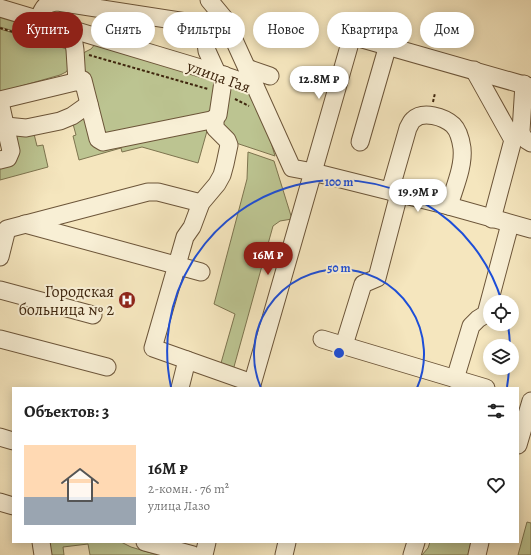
<!DOCTYPE html>
<html lang="ru">
<meta charset="utf-8">
<style>
body{margin:0;font-family:Alegreya,serif;background:#f6f6f6;color:#222;height:100vh;display:flex;flex-direction:column;font-size:15px;white-space:nowrap}
*{box-sizing:border-box;margin:0}
p{font-size:13px;color:#767676}
.icon{flex:none;width:22px;height:22px;fill:none;stroke:currentColor;stroke-width:2;stroke-linecap:round;stroke-linejoin:round}
.map{position:relative;flex:1;overflow:hidden}
.details{position:absolute;left:12px;top:387px;width:507px;height:156px;display:flex;flex-direction:column;background:#fff;border-radius:0px;box-shadow:0 2px 10px #0003}
.details>*{flex:none}
.banner{position:absolute;left:12px;top:12px;width:507px;height:36px;display:flex;gap:8px}
.tools{position:absolute;left:483px;top:295px;display:grid;gap:8px}
.tools a{display:grid;place-items:center;width:36px;height:36px;border-radius:50%;background:#fff;box-shadow:0 2px 10px #0003;font-size:20px}
.price{position:absolute;translate:-50% -34px;padding:0 9px;border-radius:14px;background:#fff;color:#222;font-size:13px;line-height:26px;filter:drop-shadow(0 1px 2px #0008)}
.price::after{content:'';position:absolute;left:50%;top:24px;width:12px;height:9px;margin-left:-6px;background:inherit;clip-path:polygon(0 0,100% 0,50% 100%)}
.price.on{background:#8f2418;color:#fff}
ul{padding:0;list-style:none}
li{display:flex;align-items:center;gap:12px;height:100px;padding:0 12px}
li span{display:grid;place-items:center;flex:none;width:112px;height:80px;border-radius:0px;color:#555}
li>.icon{margin-inline-start:auto}
span .icon{width:48px;height:48px;fill:#fffc;stroke-width:1}
li b{font-size:17px}
h2{display:flex;justify-content:space-between;align-items:center;height:48px;padding:0 12px;font-size:17px}
.pill{padding:0 14px;border-radius:18px;background:#fff;box-shadow:0 2px 10px #0003;font-size:14px;line-height:36px}
.pill.on{background:#8f2418;color:#fff}
.map>svg:first-child{display:block}
</style>
<div class="map">
<svg width="531" height="555" viewBox="0 0 531 555">
<rect width="100%" height="100%" fill="#f5e6be"/>
<filter id="stains"><feTurbulence type="fractalNoise" baseFrequency=".005" numOctaves="4"/><feColorMatrix values="0 0 0 0 .2 0 0 0 0 .09 0 0 0 0 .02 0 0 0 .5 -.17"/></filter>
<radialGradient id="worn" r=".72"><stop offset=".6" stop-color="#630" stop-opacity="0"/><stop offset="1" stop-color="#630" stop-opacity=".3"/></radialGradient>
<!-- green -->
<g fill="#bcc491" stroke="#7d744f">
<path d="M0,10L57,34L60,40L59,44L0,27Z"/>
<path d="M0,29L67,49L70,67L66,72L60,75L0,92Z"/>
<path d="M96,43L216,76L215,111L105,139L81,57L85,52L91,49Z"/>
<path d="M233,84L250,91L265,122L275,156L236,143L223,125L222,121L224,92Z"/>
<path d="M84,117L93,141L205,129L207,131L198,163L142,147L122,152L121,148L79,160L73,136L76,135L73,124Z"/>
<path d="M34,134L37,146L43,145L48,167L0,180V163L14,135Z"/>
<path d="M248,152L274,161L292,219L280,221L273,226L232,374L219,370L235,314L214,304L247,179Z"/>
<path d="M527,522L531,523V555H518Z"/>
<path d="M38,542H121L131,547L158,555H90L88,544L63,547L64,555H40Z"/>
<path d="M430,542H471L468,555H422L428,548Z"/>
</g>
<g fill="none" stroke-linecap="round" stroke-linejoin="round">
<!-- minor casing -->
<g stroke="#6c5539" stroke-width="19">
<g id="minor">
<path d="M209,0L224,18L255,86"/>
<path d="M0,8L217,73L255,86L292,168L313,172L449,206L531,229"/>
<path d="M38,20C43,8 44,3 58,2L186,22L201,30L205,36L207,51L217,73"/>
<path d="M72,30L75,50L77,82"/>
<path d="M247,68L270,76"/>
<path d="M474,70L513,140L492,219"/>
<path d="M524,84L521,131C522,137 525,140 531,143"/>
<path d="M0,100L83,80L98,139L103,142L211,120L215,118L218,115L224,75"/>
<path d="M0,102L11,151L8,158L0,160"/>
<path d="M215,118V128L227,140L229,145L225,164L222,175L217,184L201,203L192,227L185,237L153,348L252,383"/>
<path d="M6,126L26,128L60,121L72,116L89,104"/>
<path d="M360,142L388,45"/>
<path d="M390,191L408,128C410,125 411,121 413,120C423,110 444,117 453,125C458,130 461,141 462,148C464,167 454,188 449,206"/>
<path d="M25,224L201,272"/>
<path d="M0,257L7,229L148,192H158L201,203"/>
<path d="M0,290L93,315"/>
<path d="M0,339L107,367"/>
<path d="M322,339L486,388"/>
<path d="M344,345L363,284L377,278L399,194"/>
<path d="M455,379L471,326L478,319L486,314L510,224"/>
<path d="M180,388L187,360"/>
<path d="M251,388L352,36L531,87"/>
<path d="M0,437L13,441"/>
<path d="M518,445L531,401"/>
<path d="M0,502L13,506"/>
<path d="M41,542L43,555"/>
<path d="M145,542L193,555"/>
<path d="M204,555L207,542"/>
<path d="M284,555L287,542"/>
<path d="M412,555L416,542"/>
<path d="M477,555L480,542"/>
</g>
</g>
<!-- path -->
<g stroke="#3e250d" stroke-width="2" stroke-dasharray="3 2" stroke-linecap="butt">
<path d="M0,28L60,46"/>
<path d="M89,55L208,89"/>
<path d="M235,99L249,106"/>
<path d="M433,102L435,93"/>
</g>
<!-- minor -->
<use href="#minor" stroke="#f8efd5" stroke-width="17"/>
</g>
<!-- distance rings -->
<g fill="none" stroke="#1d4ed8" stroke-width="2">
<path d="M261 388A85 85 0 1 1 417 388"/>
<path d="M509 369A171 171 0 0 1 507 387M171 387A171 171 0 0 1 502 302M508 325A171 171 0 0 1 510 346"/>
</g>
<!-- icons -->
<defs>
<g id="hospital-disc" transform="scale(0.9)"><circle r="9.5" fill="#8f2418" stroke="#f8efd5"/><path d="M-5-5h3v3.5h4V-5h3V5h-3V1.5h-4V5h-3Z" fill="#fff"/></g>
</defs>
<g fill-rule="evenodd">
<use href="#hospital-disc" x="127" y="300"/>
</g>
<g text-anchor="middle" stroke-width="4" stroke-linejoin="round" paint-order="stroke">
<!-- street labels -->
<g font-size="16" fill="#3e250d" stroke="#f8efd5">
<text transform="translate(219 76) rotate(20)" y="6">улица Гая</text>
</g>
<!-- poi labels -->
<g font-size="16" fill="#3e250d" stroke="#f8efd5" text-anchor="end">
<text x="114" y="297">Городская<tspan x="114" dy="18">больница № 2</tspan></text>
</g>
</g>
<circle cx="339" cy="353" r="6" fill="#1d4ed8" stroke="#f8efd5" stroke-width="2"/>
<g font-size="12" text-anchor="middle" font-weight="bold" fill="#1d4ed8" stroke="#f8efd5" stroke-width="4" stroke-linejoin="round" paint-order="stroke">
<text x="339" y="186">100 m</text>
<text x="339" y="272">50 m</text>
</g>
<rect width="100%" height="100%" filter="url(#stains)"/>
<rect width="100%" height="100%" fill="url(#worn)"/>
</svg>
<div class="tools">
<a><svg class="icon" aria-label="locate" viewBox="0 0 24 24"><circle cx="12" cy="12" r="6"/><path d="M12 2v4M12 18v4M2 12h4M18 12h4"/></svg></a>
<a><svg class="icon" aria-label="layers" viewBox="0 0 24 24"><path d="M12 4l9 5-9 5-9-5zM3 14l9 5 9-5"/></svg></a>
</div>
<b class="price" style="left:319px;top:100px">12.8M ₽</b>
<b class="price" style="left:418px;top:213px">19.9M ₽</b>
<b class="price on" style="left:268px;top:276px">16M ₽</b>
<div class="banner">
<a class="pill on">Купить</a>
<a class="pill">Снять</a>
<a class="pill">Фильтры</a>
<a class="pill">Новое</a>
<a class="pill">Квартира</a>
<a class="pill">Дом</a>
</div>
<section class="details">
<h2>Объектов: 3<svg class="icon" aria-label="filters" viewBox="0 0 24 24"><path d="M4 7h16M4 17h16"/><circle cx="9" cy="7" r="2"/><circle cx="15" cy="17" r="2"/></svg></h2>
<ul>
<li><span style="background:linear-gradient(#ffd9b3 65%,#9aa5b1 0)"><svg class="icon" aria-label="home" viewBox="0 0 24 24"><path d="M3 11l9-7 9 7M6 9v11h12V9"/></svg></span><div><b>16M ₽</b><p>2-комн. · 76 m²</p><p>улица Лазо</p></div><svg class="icon" aria-label="heart" viewBox="0 0 24 24"><path d="M12 20l-8-8c-3-5 5-10 8-4 3-6 11-1 8 4z"/></svg></li>
</ul>
</section>
</div>
